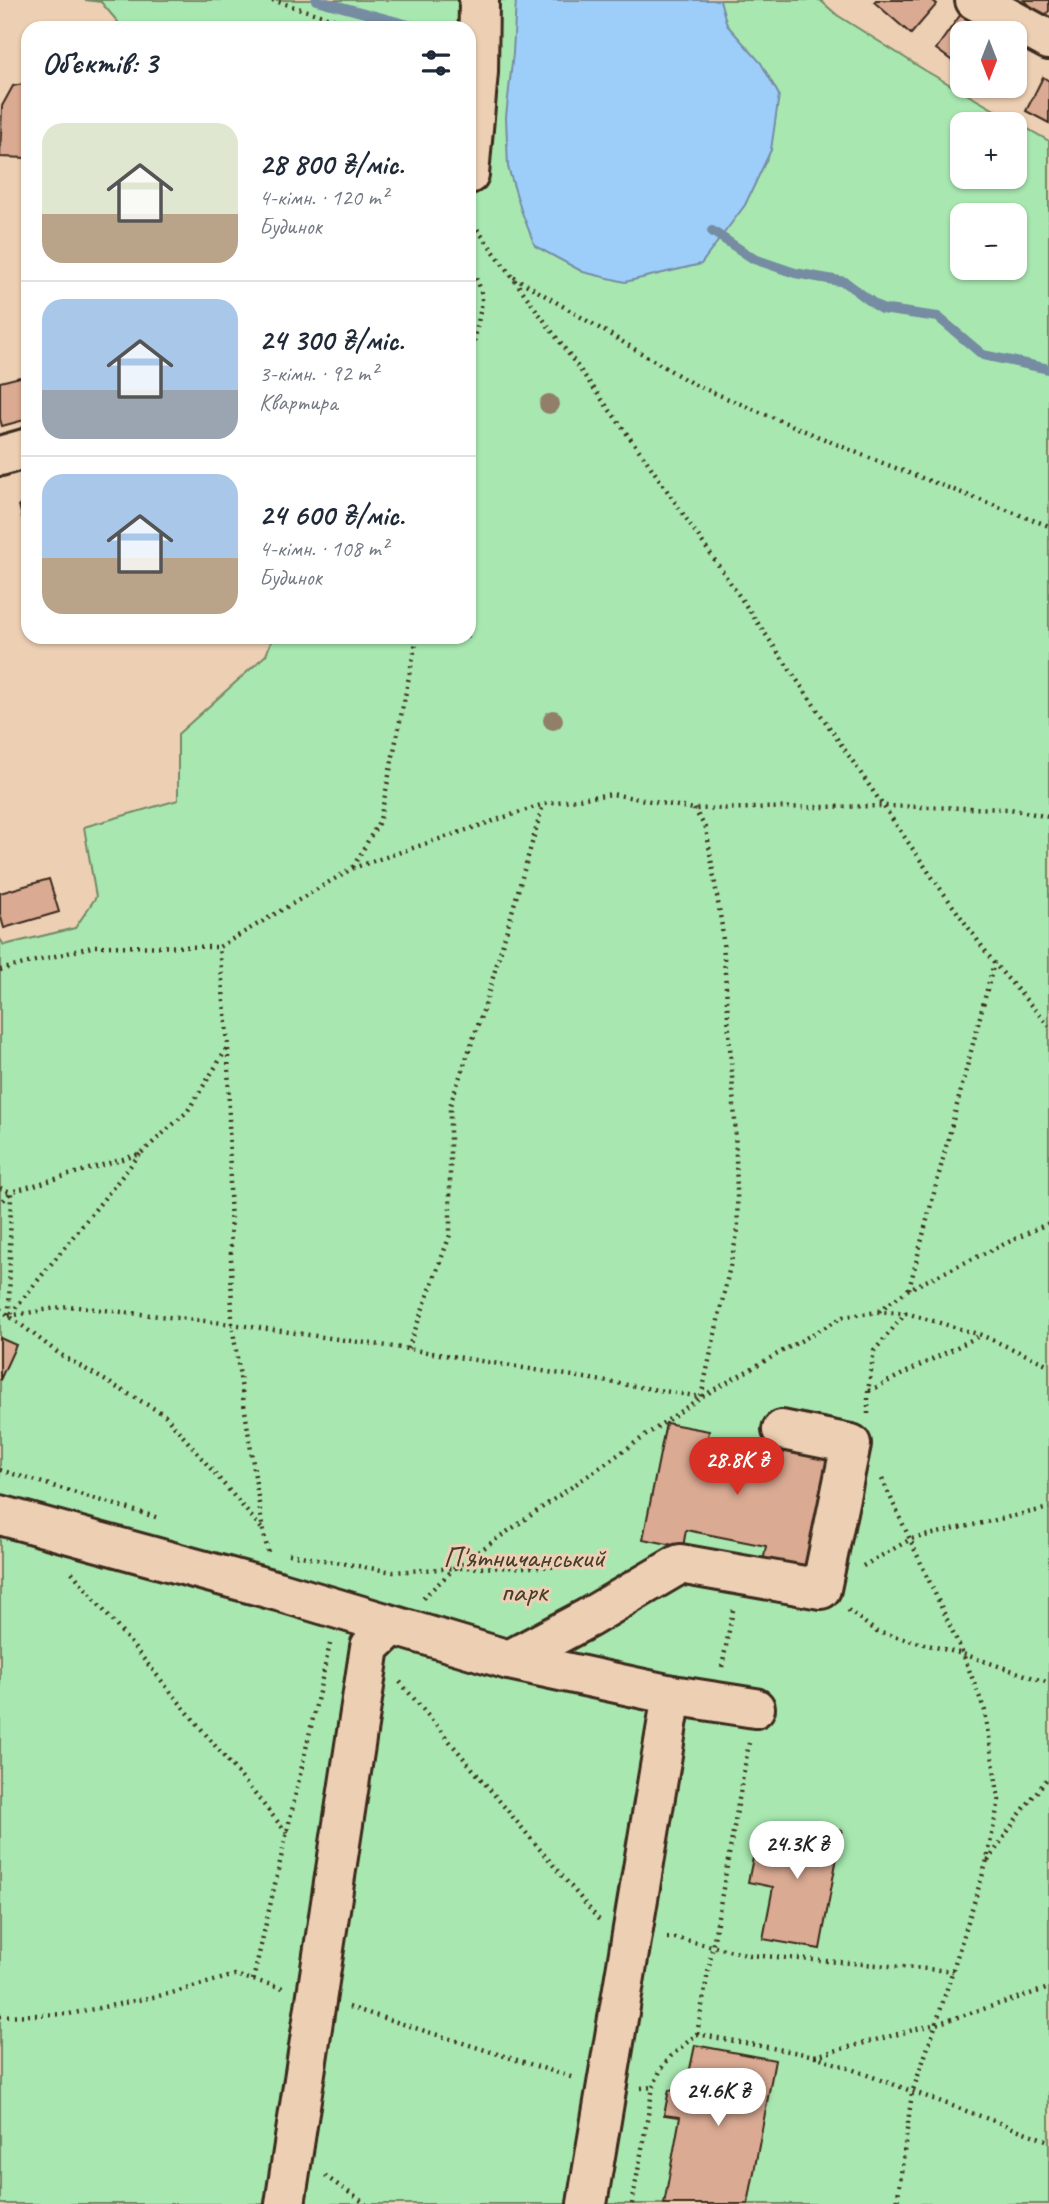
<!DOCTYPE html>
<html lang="uk">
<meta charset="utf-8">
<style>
body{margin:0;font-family:Caveat,sans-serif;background:#f6f6f7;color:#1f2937;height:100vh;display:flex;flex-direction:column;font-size:26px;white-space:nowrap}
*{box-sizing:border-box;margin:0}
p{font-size:23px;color:#747a83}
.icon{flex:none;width:38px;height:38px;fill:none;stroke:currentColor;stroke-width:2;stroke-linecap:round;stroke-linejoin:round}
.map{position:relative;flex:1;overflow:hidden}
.side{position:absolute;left:21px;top:21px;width:455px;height:623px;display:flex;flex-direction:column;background:#fff;border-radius:21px;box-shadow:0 2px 5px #0004}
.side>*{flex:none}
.needle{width:46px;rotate:180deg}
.buttons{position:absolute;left:950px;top:21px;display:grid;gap:14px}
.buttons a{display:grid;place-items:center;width:77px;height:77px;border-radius:14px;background:#fff;box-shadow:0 2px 5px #0004;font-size:35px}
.price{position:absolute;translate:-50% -60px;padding:0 16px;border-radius:24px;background:#fff;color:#222;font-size:23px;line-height:46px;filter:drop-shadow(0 2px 4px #0008)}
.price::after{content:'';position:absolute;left:50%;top:42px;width:21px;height:16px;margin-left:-10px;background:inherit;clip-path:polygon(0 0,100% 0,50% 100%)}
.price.on{background:#d93025;color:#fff}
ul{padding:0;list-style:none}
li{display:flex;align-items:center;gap:21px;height:175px;padding:0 21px}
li+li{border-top:2px solid #e0e1e3}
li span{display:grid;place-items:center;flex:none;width:196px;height:140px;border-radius:21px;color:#555}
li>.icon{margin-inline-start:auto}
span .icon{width:84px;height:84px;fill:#fffc;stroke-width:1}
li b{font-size:30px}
h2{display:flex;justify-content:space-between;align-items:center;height:84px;padding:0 21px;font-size:30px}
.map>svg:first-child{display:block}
</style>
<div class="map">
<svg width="1049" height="2204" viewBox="0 0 1049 2204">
<rect width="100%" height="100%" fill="#edd0b4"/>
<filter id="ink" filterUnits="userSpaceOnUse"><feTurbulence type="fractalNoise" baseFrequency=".0143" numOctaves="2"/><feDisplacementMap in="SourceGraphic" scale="14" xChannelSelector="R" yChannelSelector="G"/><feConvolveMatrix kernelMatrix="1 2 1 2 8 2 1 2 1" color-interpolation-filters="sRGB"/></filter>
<g filter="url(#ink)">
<!-- green -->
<path fill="#a8e8b0" stroke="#728967" stroke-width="2" fill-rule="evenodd" d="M85,0H820L837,15L926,71L1049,141V2204H0V939L4,945L75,928L96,897L84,827L178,800V734L266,655L273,637H469V28H360L353,25L349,28H123L101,2ZM962,124H1015V177H962ZM962,215H1015V268H962Z"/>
<!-- water -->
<path fill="#9dcefa" stroke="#768ca2" stroke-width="2" d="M516,0H720L727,25L761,63L779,95L771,150L745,205L701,264L625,282L583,272L535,246L521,210L508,167L506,117L513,53Z"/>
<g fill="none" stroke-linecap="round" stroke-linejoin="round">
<!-- stream -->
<g stroke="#768ca2" stroke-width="10">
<path d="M316,0L420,28"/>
<path d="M712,231L754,259L795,273L845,282L881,309L938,317L983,355L1049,369"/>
</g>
</g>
<!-- building -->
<g fill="#daaa93" stroke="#3b2a1e" stroke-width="2">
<path d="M876,0H932L937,4L911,34L874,2Z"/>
<path d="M1024,0H1049V11L1043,18Z"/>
<path d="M966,7L1004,33H962V68L936,49Z"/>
<path d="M1043,77L1049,81V123L1026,111Z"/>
<path d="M28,83V158L0,157L2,106L13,86Z"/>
<path d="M28,375V419L2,426L0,419V382Z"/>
<path d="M28,502V541L19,505Z"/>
<path d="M49,879L59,912L4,928L0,914V893Z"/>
<path d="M0,1338L16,1345L0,1380Z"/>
<path d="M666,1423L709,1431L706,1450L781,1465L786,1442L830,1451L807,1570L763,1562L766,1546L686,1530L683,1547L643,1539Z"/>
<path d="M786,1820L842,1830L820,1949L763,1939L773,1887L748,1882L758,1834L783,1839Z"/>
<path d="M695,2045L775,2060L748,2204H664L680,2117L664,2115L669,2090L685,2093Z"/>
</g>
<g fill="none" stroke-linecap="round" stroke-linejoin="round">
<!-- minor casing -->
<g stroke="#3b2a1e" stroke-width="44">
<g id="minor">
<path d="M975,0L1049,40"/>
<path d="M469,174L478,72L479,0"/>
<path d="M0,456L28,448"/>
<path d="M0,1515L278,1591L509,1660L672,1695L755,1708"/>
<path d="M509,1660L588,1618L680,1564L821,1589L851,1444L782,1430"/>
<path d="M285,2204L370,1647L392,1626"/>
<path d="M587,2204L672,1695"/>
</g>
</g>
<!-- path -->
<g stroke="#3b2a1e" stroke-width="4.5" stroke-dasharray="2 5" stroke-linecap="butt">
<path d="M272,0L362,28"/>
<path d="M469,218L644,457L932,877L994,963L1049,1026"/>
<path d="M469,266C476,278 482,287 482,302L469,368"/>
<path d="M514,277L693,384L872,459L1049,526"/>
<path d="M353,867L380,820L417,637"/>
<path d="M0,970L95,946L220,947"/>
<path d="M140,1154L9,1316L11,1192L140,1154L187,1112L228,1047"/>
<path d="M0,1188L11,1192L0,1204"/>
<path d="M909,1289L994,963"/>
<path d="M0,1309L61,1355L165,1415L262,1529"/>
<path d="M879,1311L909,1289L1049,1223"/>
<path d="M9,1316L68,1306L232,1324L408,1349L701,1397L738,1230L735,1121L722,927L706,828L694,809"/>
<path d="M408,1349L450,1235V1105L485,1005L543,805"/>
<path d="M869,1391L981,1335"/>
<path d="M868,1414V1391L874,1351L906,1313"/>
<path d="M0,1470L159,1518"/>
<path d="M882,1479L963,1654L985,1711L999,1800L986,1864L936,2024L912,2093L897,2204"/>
<path d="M268,1552L263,1530L232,1324L228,1046L219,947L353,868L544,804L612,794L694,809L883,806L1010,809L1049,817"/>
<path d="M289,1554L393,1572L455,1568L701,1397L843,1317L877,1312L906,1313L981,1335L1049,1365"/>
<path d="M863,1566L911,1539L1049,1508"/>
<path d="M72,1572L287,1833"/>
<path d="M423,1598L455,1568L606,1566"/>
<path d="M848,1610L877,1632L963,1654L1049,1683"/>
<path d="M722,1667L733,1610"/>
<path d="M400,1682L599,1920"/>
<path d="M988,1861L1016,1819L1049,1776"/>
<path d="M667,1938H677L750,1955L953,1971"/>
<path d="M253,1980L330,1644"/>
<path d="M349,2007L574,2078"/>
<path d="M0,2016L69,2014L168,1994L235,1975L283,1988"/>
<path d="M697,2034L815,2056L1049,2141"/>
<path d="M815,2056L936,2024L1049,1988"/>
<path d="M641,2088L653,2087"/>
<path d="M325,2176L366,2204"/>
<path d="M632,2204L653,2087L661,2069L671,2056L697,2034L749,1743"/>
</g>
<!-- minor -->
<use href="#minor" stroke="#edd0b4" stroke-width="38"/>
</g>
<!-- trees -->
<g fill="#917f6a">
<circle cx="549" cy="404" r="10"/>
<circle cx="553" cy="720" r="10"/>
</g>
</g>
<g text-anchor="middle" stroke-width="6" stroke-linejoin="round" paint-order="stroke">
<!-- park labels -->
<g font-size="30" fill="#463d2d" stroke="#edd0b4">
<text x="524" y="1567">П'ятничанський<tspan x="524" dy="34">парк</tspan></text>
</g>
</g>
</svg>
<div class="buttons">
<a><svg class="needle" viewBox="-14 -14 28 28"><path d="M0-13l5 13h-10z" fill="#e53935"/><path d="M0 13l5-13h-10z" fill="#747a83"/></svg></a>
<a>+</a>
<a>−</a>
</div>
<b class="price on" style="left:737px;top:1497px">28.8K ₴</b>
<b class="price" style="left:797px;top:1881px">24.3K ₴</b>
<b class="price" style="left:718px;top:2128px">24.6K ₴</b>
<section class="side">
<h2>Об’єктів: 3<svg class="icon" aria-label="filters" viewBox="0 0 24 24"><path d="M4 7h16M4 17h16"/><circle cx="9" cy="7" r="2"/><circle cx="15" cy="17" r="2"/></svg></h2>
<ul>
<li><span style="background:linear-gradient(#dfe7d0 65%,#b9a48a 0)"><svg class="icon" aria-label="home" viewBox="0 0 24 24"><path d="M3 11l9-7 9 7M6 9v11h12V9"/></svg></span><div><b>28 800 ₴/міс.</b><p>4-кімн. · 120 m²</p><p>Будинок</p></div></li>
<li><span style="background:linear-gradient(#a9c7e8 65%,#9aa5b1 0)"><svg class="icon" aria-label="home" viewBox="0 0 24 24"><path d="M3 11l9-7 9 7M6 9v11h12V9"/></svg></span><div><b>24 300 ₴/міс.</b><p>3-кімн. · 92 m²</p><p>Квартира</p></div></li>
<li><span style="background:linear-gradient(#a9c7e8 60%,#b9a48a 0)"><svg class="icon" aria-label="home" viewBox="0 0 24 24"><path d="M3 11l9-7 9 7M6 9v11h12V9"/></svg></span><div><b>24 600 ₴/міс.</b><p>4-кімн. · 108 m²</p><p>Будинок</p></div></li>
</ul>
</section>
</div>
